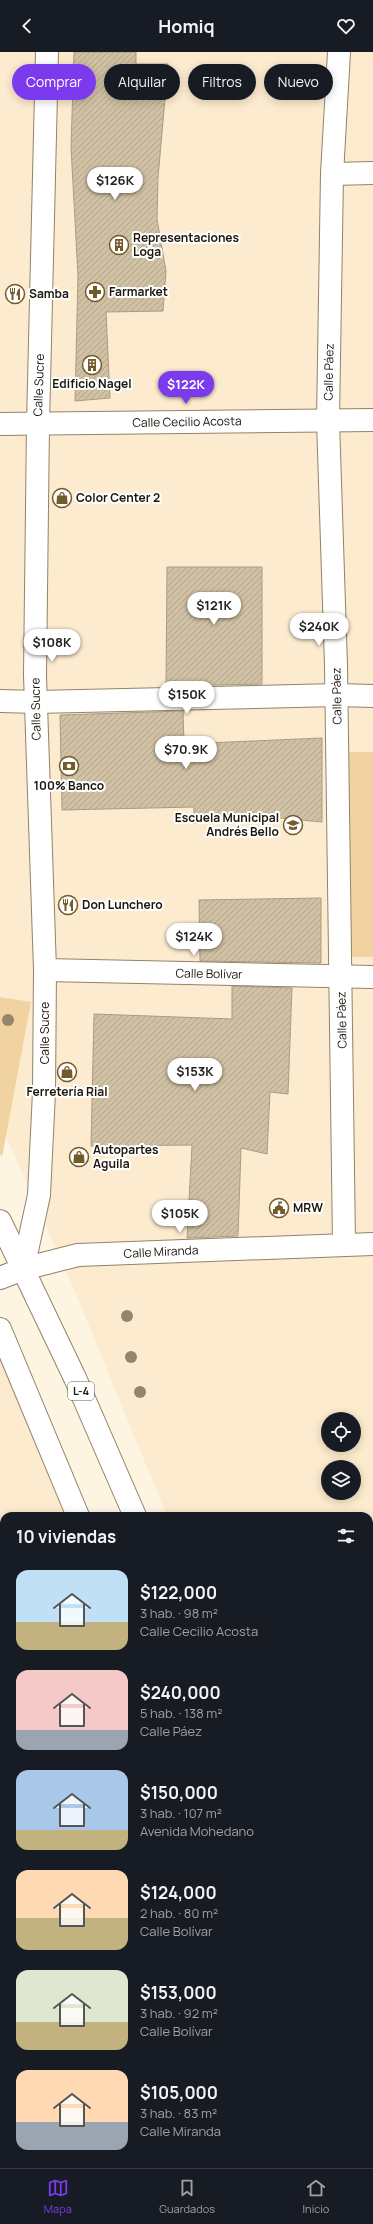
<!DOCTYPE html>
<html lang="es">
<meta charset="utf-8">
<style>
body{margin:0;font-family:Manrope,sans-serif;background:#20242c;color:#f1f3f6;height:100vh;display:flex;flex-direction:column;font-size:15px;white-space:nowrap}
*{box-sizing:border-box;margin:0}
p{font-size:13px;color:#9ea1a6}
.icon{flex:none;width:22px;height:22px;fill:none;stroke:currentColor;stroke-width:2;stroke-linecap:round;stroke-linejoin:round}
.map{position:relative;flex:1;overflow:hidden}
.side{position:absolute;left:0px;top:1460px;width:373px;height:656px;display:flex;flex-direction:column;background:#171b24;border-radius:12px 12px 0 0;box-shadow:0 2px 10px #0003}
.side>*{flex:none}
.hud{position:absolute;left:12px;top:12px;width:349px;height:36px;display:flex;gap:8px}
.controls{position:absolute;left:321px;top:1360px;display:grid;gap:8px}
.controls a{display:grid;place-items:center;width:40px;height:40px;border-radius:50%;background:#171b24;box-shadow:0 2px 10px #0003;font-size:20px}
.price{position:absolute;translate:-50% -34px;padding:0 9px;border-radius:14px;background:#fff;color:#222;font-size:13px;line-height:26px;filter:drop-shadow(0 1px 2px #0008)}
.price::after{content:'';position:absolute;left:50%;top:24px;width:12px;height:9px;margin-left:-6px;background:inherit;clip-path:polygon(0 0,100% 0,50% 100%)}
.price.current{background:#7c3aed;color:#fff}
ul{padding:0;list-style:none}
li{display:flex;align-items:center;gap:12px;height:100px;padding:0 16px}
li span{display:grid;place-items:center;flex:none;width:112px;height:80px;border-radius:12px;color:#555}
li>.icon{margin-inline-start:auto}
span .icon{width:48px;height:48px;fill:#fffc;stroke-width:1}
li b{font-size:17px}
h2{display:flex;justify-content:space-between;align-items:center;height:48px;padding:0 16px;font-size:17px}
.tag{padding:0 14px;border-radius:18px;background:#171b24;box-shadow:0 2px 10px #0003;font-size:14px;line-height:36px}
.tag.current{background:#7c3aed;color:#fff}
header{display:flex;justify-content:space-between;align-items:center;height:52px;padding:0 16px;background:#171b24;font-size:18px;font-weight:700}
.tab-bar{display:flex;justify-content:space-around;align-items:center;height:56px;border-top:1px solid #363941;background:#171b24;font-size:11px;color:#9ea1a6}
.tab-bar a{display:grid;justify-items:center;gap:2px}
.tab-bar .current{color:#7c3aed}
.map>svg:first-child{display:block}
</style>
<header><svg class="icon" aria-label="back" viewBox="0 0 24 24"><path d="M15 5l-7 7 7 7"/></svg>Homiq<svg class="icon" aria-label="heart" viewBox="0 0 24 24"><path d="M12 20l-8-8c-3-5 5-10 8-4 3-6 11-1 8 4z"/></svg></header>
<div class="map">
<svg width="373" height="2116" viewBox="0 0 373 2116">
<defs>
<pattern id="building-hatch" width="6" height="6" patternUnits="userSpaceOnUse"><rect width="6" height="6" fill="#d1c1a4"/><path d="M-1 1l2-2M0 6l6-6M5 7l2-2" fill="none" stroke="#b3a58c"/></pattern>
</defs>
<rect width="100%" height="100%" fill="#fef4e2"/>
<!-- built -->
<g fill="#fcebce" fill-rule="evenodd">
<path d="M0,0H373V2116H358V2112H369V1464H167L71,1230L0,1071ZM328,1367H354V1393H328ZM328,1415H354V1441H328Z"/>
<path d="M0,1303L74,1464H4V1970H0Z"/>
<path d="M4,2015V2112H257L258,2116H0V2016Z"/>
</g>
<!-- park -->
<g fill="#f0d3a1">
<path d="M344,700H373V905H342Z"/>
<path d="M0,945L31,950L2,1105L0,1102Z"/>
</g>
<!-- building -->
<g fill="url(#building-hatch)" stroke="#ab9c81">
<path d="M74,0H136V12H168L158,126L157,167L166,219L163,259L106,260L110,346L75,349L78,224L71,95Z"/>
<path d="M167,515H262V632L166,634Z"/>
<path d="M183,659L184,692L322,686V770L269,765L194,771V755L62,758L60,663Z"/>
<path d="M321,846V911L200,909L199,848Z"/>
<path d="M232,934L292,936L288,1042L270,1040L267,1102L241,1096L238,1184L187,1186L192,1093L91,1094L94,962L232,967Z"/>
</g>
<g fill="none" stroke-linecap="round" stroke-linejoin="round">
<!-- lane casing -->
<g stroke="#928368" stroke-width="17">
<g id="lane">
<path d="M40,2112L41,2116"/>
<path d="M225,2112V2116"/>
<path d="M260,2116L276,2112"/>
</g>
</g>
<!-- street casing -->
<g stroke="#928368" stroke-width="24">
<g id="street">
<path d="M339,0L332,122L328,369L336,613L344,1191"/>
<path d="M332,122L373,121"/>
<path d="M0,372L373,368"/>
<path d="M0,649L36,650L337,643L373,644"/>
<path d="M45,918L373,925"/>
<path d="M23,1217L39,1143L44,1040L45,918L35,623L38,372L47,0"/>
<path d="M0,1226L23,1217L78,1203L373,1192"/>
<path d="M0,1992L4,1991"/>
</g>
</g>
<!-- secondary casing -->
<g stroke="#928368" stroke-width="24">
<g id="secondary">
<path d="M369,1904L373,1903"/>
<path d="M369,1947L373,1946"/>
</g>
</g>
<!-- primary casing -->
<g stroke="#928368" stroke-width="24">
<g id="primary">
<path d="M0,1169L75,1326L135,1464"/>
<path d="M0,1277L78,1464"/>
<path d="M279,2112V2116"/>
<path d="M328,2112L329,2116"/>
</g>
</g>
<!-- lane -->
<use href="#lane" stroke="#fff" stroke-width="15"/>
<!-- street -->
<use href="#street" stroke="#fff" stroke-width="22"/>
<!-- secondary -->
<use href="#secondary" stroke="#fff" stroke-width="22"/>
<!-- primary -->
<use href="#primary" stroke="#fff" stroke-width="22"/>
</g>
<!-- trees -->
<g fill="#93866d">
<circle cx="8" cy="968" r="6"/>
<circle cx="127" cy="1264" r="6"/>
<circle cx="131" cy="1305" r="6"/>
<circle cx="140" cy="1340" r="6"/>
</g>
<!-- icons -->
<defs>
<g id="building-ring" transform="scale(1)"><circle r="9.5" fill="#fff" stroke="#735a2b" stroke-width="1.5"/><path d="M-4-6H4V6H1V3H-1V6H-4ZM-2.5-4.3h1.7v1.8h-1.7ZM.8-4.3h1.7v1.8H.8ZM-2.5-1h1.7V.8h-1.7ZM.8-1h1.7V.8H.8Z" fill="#735a2b"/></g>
<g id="pharmacy-ring" transform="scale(1)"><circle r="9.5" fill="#fff" stroke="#735a2b" stroke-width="1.5"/><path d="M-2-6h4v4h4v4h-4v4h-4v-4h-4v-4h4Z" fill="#735a2b"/></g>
<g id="restaurant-ring" transform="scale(1)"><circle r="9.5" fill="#fff" stroke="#735a2b" stroke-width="1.5"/><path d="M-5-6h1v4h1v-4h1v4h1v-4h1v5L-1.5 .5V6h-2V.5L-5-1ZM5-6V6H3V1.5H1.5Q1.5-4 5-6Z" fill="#735a2b"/></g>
<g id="shop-ring" transform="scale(1)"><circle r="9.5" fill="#fff" stroke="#735a2b" stroke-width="1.5"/><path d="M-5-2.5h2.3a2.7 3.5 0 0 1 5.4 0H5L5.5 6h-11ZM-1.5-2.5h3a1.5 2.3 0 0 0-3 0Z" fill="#735a2b"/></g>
<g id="bank-ring" transform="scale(1)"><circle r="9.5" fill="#fff" stroke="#735a2b" stroke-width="1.5"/><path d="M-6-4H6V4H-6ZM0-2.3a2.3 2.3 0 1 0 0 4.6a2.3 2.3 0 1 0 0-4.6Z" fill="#735a2b"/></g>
<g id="school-ring" transform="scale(1)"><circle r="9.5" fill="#fff" stroke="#735a2b" stroke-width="1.5"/><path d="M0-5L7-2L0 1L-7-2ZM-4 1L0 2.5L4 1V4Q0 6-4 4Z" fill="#735a2b"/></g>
<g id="civic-ring" transform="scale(1)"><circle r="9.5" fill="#fff" stroke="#735a2b" stroke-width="1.5"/><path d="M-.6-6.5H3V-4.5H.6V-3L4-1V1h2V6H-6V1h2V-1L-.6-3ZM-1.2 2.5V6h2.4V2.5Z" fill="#735a2b"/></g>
</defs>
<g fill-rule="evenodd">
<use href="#building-ring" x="119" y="193"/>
<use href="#pharmacy-ring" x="95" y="240"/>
<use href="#restaurant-ring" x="15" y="242"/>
<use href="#building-ring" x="92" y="313"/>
<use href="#shop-ring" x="62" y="446"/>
<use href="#bank-ring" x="69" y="714"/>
<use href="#school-ring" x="293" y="773"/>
<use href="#restaurant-ring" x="68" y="853"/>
<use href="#shop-ring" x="67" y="1020"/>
<use href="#shop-ring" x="79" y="1105"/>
<use href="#civic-ring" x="279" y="1156"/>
</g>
<g text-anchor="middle" stroke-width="4" stroke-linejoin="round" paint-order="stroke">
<!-- shield labels -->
<rect fill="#fff" stroke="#605c55" stroke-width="1" x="68" y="1330" width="26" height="18" rx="3"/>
<g font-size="11" font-weight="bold" fill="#1c160c">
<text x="81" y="1343">L-4</text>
</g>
<!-- poi labels -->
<g font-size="12" font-weight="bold" fill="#1c160c" stroke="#fff" text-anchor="start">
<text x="133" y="190">Representaciones<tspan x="133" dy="14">Loga</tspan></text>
<text x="109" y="244">Farmarket</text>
<text x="29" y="246">Samba</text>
<text x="92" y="336" text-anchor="middle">Edificio Nagel</text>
<text x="76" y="450">Color Center 2</text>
<text x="69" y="738" text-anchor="middle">100% Banco</text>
<text x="279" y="770" text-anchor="end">Escuela Municipal<tspan x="279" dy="14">Andrés Bello</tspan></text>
<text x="82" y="857">Don Lunchero</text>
<text x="67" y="1044" text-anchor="middle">Ferretería Rial</text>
<text x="93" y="1102">Autopartes<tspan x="93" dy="14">Aguila</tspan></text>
<text x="293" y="1160">MRW</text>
</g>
<!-- street labels -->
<g font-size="12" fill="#1c160c" stroke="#fff">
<text transform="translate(329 320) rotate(-89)" y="4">Calle Páez</text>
<text transform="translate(39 333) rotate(-88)" y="4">Calle Sucre</text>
<text transform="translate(187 370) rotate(-1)" y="4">Calle Cecilio Acosta</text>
<text transform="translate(337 644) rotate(-91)" y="4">Calle Páez</text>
<text transform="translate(36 657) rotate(-91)" y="4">Calle Sucre</text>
<text transform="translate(209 922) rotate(1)" y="4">Calle Bolívar</text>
<text transform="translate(342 968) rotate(-91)" y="4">Calle Páez</text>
<text transform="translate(45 981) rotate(-90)" y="4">Calle Sucre</text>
<text transform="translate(161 1200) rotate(-3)" y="4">Calle Miranda</text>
</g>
</g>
</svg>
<div class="controls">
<a><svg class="icon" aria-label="locate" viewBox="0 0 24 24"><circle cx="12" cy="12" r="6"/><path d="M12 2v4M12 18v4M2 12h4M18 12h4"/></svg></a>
<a><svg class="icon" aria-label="layers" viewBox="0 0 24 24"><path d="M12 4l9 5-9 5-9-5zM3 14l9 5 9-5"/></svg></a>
</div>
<b class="price" style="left:115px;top:149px">$126K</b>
<b class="price current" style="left:186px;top:353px">$122K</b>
<b class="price" style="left:214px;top:574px">$121K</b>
<b class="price" style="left:319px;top:595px">$240K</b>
<b class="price" style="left:52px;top:611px">$108K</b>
<b class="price" style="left:187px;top:663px">$150K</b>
<b class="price" style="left:186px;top:718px">$70.9K</b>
<b class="price" style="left:194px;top:905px">$124K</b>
<b class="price" style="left:195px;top:1040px">$153K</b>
<b class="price" style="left:180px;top:1182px">$105K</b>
<div class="hud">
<a class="tag current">Comprar</a>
<a class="tag">Alquilar</a>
<a class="tag">Filtros</a>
<a class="tag">Nuevo</a>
</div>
<section class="side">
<h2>10 viviendas<svg class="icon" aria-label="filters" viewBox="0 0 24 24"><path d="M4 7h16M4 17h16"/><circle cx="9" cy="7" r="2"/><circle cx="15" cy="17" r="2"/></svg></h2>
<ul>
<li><span style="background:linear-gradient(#bfe0f5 65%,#c2b280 0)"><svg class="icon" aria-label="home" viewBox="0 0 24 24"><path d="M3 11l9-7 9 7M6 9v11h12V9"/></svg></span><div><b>$122,000</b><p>3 hab. · 98 m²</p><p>Calle Cecilio Acosta</p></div></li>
<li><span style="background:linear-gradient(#f6c9c9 75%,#9aa5b1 0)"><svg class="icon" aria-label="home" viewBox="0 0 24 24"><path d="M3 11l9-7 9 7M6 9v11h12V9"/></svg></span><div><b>$240,000</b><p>5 hab. · 138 m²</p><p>Calle Páez</p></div></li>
<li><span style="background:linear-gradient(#a9c7e8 75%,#c2b280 0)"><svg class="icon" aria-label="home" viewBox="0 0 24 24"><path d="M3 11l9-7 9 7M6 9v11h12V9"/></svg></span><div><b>$150,000</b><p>3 hab. · 107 m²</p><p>Avenida Mohedano</p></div></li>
<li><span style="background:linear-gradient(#ffd9b3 60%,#c2b280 0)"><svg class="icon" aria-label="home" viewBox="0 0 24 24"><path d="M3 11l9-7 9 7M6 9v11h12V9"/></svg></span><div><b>$124,000</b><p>2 hab. · 80 m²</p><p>Calle Bolívar</p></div></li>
<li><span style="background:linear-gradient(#dfe7d0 65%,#c2b280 0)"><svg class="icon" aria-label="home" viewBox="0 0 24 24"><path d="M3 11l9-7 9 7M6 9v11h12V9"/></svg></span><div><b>$153,000</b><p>3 hab. · 92 m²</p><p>Calle Bolívar</p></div></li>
<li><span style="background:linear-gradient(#ffd9b3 65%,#9aa5b1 0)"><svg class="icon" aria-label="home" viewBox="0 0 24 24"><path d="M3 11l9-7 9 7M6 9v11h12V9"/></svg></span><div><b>$105,000</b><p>3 hab. · 83 m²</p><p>Calle Miranda</p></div></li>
</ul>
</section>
</div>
<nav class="tab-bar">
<a class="current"><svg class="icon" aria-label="map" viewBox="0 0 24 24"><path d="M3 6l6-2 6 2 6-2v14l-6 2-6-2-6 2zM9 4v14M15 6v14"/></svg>Mapa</a>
<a><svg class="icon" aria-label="saved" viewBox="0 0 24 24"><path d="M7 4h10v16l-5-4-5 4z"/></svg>Guardados</a>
<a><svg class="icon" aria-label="home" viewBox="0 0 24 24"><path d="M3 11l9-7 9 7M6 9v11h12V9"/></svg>Inicio</a>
</nav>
